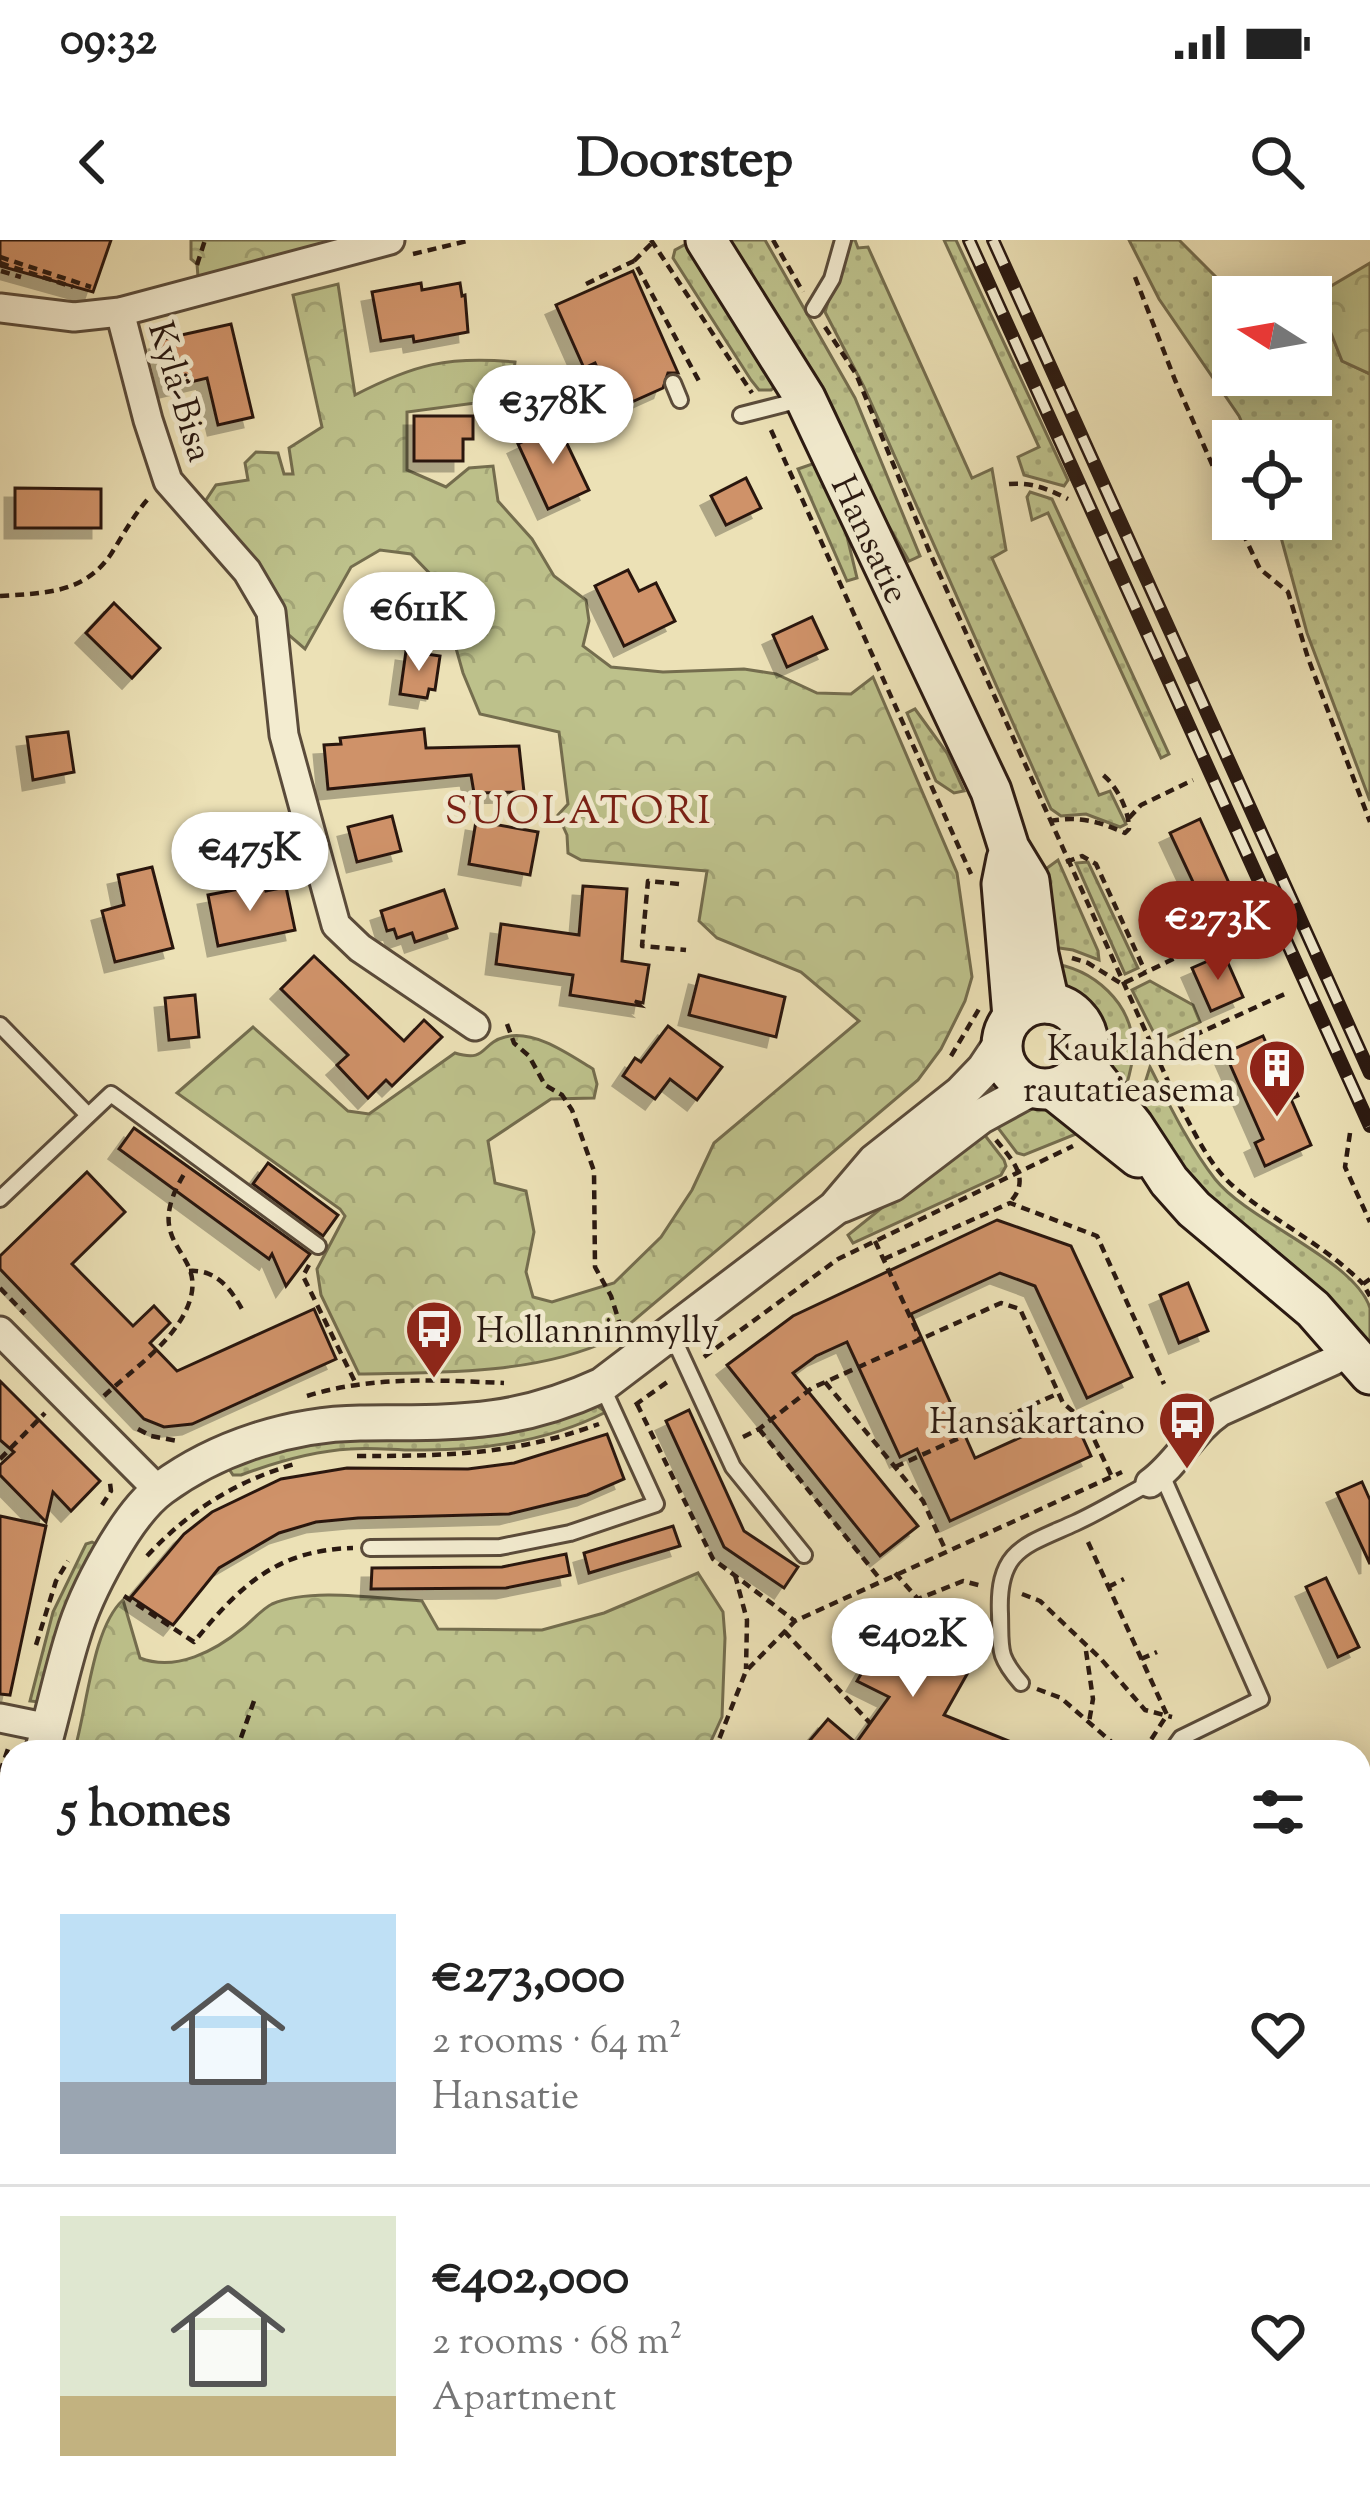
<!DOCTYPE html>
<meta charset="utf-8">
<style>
body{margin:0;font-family:"Sorts Mill Goudy",serif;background:#f2f2f2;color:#222;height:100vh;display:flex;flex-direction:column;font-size:45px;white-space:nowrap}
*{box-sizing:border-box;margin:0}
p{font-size:39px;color:#767676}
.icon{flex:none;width:66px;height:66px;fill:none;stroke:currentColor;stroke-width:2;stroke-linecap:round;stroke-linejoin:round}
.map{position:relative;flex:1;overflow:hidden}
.sheet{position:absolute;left:0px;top:1500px;width:1371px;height:771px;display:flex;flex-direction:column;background:#fff;border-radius:36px 36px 0 0;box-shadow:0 6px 30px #0003}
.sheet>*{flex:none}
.needle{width:78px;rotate:281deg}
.buttons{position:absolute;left:1212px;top:36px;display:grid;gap:24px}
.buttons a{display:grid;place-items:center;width:120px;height:120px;border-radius:0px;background:#fff;box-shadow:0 6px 30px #0003;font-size:60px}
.price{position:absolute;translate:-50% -102px;padding:0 27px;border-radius:42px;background:#fff;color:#222;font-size:39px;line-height:78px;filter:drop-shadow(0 3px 6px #0008)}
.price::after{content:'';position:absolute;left:50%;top:72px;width:36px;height:27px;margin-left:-18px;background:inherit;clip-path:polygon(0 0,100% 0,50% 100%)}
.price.on{background:#8f2418;color:#fff}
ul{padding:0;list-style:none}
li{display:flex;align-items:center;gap:36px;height:300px;padding:0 60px}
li+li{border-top:3px solid #e0e0e0}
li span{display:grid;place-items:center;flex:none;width:336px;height:240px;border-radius:0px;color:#555}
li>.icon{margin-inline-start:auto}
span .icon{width:144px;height:144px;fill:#fffc;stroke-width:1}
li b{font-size:51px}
h2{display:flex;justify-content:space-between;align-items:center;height:144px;padding:0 60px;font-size:51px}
.status{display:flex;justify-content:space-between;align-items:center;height:84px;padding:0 60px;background:#fff;direction:ltr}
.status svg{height:33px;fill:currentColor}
header{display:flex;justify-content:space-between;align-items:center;height:156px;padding:0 60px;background:#fff;font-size:54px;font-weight:700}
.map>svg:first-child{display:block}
</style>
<div class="status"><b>09:32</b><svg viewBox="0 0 49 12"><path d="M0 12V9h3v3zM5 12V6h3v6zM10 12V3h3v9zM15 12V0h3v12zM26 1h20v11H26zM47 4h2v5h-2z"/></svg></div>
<header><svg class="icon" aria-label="back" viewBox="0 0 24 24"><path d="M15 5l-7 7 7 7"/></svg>Doorstep<svg class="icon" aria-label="search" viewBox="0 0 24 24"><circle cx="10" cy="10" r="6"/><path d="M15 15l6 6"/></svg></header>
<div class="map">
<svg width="1370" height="2270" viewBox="0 0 1370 2270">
<defs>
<pattern id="grass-dots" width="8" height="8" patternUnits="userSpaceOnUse" patternTransform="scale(3)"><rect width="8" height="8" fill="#bdc18b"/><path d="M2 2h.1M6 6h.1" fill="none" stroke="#a3a577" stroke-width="1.8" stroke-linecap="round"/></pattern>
<pattern id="forest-crowns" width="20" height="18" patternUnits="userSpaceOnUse" patternTransform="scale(3)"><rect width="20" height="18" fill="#bdc18b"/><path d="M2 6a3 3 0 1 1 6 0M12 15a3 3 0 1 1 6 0" fill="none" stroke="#a3a577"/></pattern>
<filter id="shadow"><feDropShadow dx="-10" dy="10" stdDeviation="0" flood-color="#0004"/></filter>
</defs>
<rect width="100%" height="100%" fill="#ece1b6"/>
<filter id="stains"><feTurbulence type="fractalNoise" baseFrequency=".00167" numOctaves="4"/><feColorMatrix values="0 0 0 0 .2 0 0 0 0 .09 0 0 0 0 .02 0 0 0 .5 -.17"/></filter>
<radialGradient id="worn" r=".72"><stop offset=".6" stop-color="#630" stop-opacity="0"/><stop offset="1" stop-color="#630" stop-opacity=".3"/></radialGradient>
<!-- grass -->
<g fill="url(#grass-dots)" stroke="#746d4e" stroke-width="3">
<path d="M723,0H765L855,158L920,316L909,321Z"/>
<path d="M847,0H855L858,8L868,7L972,238L992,229L1006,310L992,318L1099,555L1110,551L1126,584L1120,587L1086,574L1061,576L1051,569L864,147L825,72Z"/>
<path d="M944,0H956L1068,240L1064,246L1024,235L1018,217L1039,207Z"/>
<path d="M1129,0H1179L1236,57L1233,135H1311V58L1316,55L1342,121L1370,134V561L1307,393L1276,279H1311V201H1250L1239,176L1159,59Z"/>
<path d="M688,3L776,146L771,150H759L751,140L673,18L675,10Z"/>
<path d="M815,223L842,276L857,338L847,341L798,229Z"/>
<path d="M1030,252L1052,259L1169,514L1161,518L1048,273L1032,280L1027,257Z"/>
<path d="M915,469L947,513L964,551L954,553L936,541L907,473Z"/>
<path d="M1058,620L1098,711L1099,720L1073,710L1045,706L1043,631Z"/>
<path d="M1088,622L1138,728L1125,734L1076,623Z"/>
<path d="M1049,723C1093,728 1134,763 1133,811C1133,827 1127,842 1123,857L1104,826L1101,796L1093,776L1065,751Z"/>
<path d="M1150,741L1193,765L1200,782L1158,801L1132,750Z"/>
<path d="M1150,827C1169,864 1189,906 1215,939C1249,982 1355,1020 1370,1068C1370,1078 1370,1095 1370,1105L1345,1077L1189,944L1139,862Z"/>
<path d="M1027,866L1052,870L1086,890L1024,915L1017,913L992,880Z"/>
<path d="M980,889L1004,920L1006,926L1001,935L853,1003L848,995Z"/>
<path d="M594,1164L606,1172C547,1202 481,1211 415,1210C393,1210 371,1207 350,1209C312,1211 276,1222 241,1235H233L229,1229C298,1188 382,1203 459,1199C506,1197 551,1184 594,1164Z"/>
<path d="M92,1302L98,1305L39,1462L30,1461L53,1372L86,1304Z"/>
</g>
<!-- forest -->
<g fill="url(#forest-crowns)" stroke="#746d4e" stroke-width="3">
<path d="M191,0H334L198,37L197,24L191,19Z"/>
<path d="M1370,23V134L1342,121L1316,55Z"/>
<path d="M338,44L355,155C415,124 448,116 515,122L510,163L502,179L475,163L407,172V230L446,247L469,228L493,226L498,261L532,299L554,336L586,360L589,381L583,406L611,427L663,432L744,429L776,434L817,453L851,454L873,437L957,633L972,737L965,761L941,809L918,840L612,1099C536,1135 442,1132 359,1134L321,1055L317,1029L345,976L340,969L177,853L253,787L348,871L369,874L455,813C488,823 480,803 505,797C534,789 570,815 593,829L597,844L594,858L551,859L488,901L495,943L526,951L534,992L526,1032L533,1057L552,1062L614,1043L661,997L692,950L714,903L859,781L801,732L717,698L699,681L707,631L581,620L568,613L567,595L558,575L568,564L559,492L480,474L463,433L437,341L411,314L380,310L351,327L305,409L283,390L202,266L216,245L248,240L245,223L256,212L278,213L284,234H293L289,208L322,187L293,55Z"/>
<path d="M698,1333L723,1372L725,1398L722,1477L706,1512H74C87,1470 92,1388 123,1360L140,1418C176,1432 215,1411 243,1388C252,1381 262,1369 272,1364C312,1347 380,1359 422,1361L438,1389L542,1390L604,1373Z"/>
<path d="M12,1666V2130L0,2120V1681Z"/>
</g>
<!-- park -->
<path fill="#bdc18b" stroke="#746d4e" stroke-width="3" d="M1359,1703L1370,1727V1903L1359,1907Z"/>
<!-- building -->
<g fill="#cf9269" stroke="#2a1911" stroke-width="3" filter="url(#shadow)">
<path d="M0,0H111L93,52L0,26Z"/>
<path d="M633,31L678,133H668L663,148L625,165L621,156L612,160L595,123L584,128L556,65Z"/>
<path d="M421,43L422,50L460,43L462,56L465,55L468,92L414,102L413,96L381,101L372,52Z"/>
<path d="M231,84L253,177L218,185L207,138L170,147L159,100Z"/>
<path d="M414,176H473V199H463V221H414Z"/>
<path d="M558,185L589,250L548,269L518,204Z"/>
<path d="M746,238L761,268L726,285L711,256Z"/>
<path d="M15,248L101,249V288H15Z"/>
<path d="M628,330L639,351L656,343L675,381L624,406L595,346Z"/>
<path d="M114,363L160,408L132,438L86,393Z"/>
<path d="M812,377L827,409L787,427L773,395Z"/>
<path d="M406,411L440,416L435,450L429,449L427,458L400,454Z"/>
<path d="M424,489L426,508L519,506L524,552L474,553L471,535L328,549L324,505L341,504L340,498Z"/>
<path d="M68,492L74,532L33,540L27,497Z"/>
<path d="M392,576L401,611L357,622L348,587Z"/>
<path d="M1200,579L1229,643L1200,657L1170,593Z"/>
<path d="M476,581L538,592L530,635L469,624Z"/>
<path d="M152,627L173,708L115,722L102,671L124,665L118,635Z"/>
<path d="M265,644L266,651L286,647L295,690L218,706L208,655Z"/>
<path d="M583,646L627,649L622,721L649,725L643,763L635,761L641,766L570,755L573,735L496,724L501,684L579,695Z"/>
<path d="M444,650L457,688L415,702L412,693L397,698L394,689L387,691L381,671Z"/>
<path d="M1224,714L1243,757L1211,771L1192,728Z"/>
<path d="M314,716L404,801L424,780L442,797L392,846L386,840L368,858L337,825L348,815L281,749Z"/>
<path d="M699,735L785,757L776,797L689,775Z"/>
<path d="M195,755L199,797L169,800L165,758Z"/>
<path d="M668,786L722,827L697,860L670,839L655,859L623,836L635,818L641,822Z"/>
<path d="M1263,796L1280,834L1287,831L1298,856L1291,859L1311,905L1265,926L1255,903L1263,899L1225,813Z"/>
<path d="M134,888L310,1014L286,1046L272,1014L269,1019L119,909Z"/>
<path d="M268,923L338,975L323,996L253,944Z"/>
<path d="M87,932L125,972L72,1024L133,1086L154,1066L170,1083L150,1103L177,1131L314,1069L336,1119L192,1184L164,1187L144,1179L0,1029V1016Z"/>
<path d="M997,980L1071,1006L1132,1137L1087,1158L1035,1046L1000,1033L911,1074L975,1218L1072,1174L1091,1216L950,1281L917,1209L900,1217L847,1102L816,1116L793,1133L918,1286L880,1316L727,1125L793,1076Z"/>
<path d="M1188,1043L1208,1091L1179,1103L1160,1055Z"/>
<path d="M0,1141L100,1241L71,1271L53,1252L46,1282L0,1235V1225L14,1212L0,1200Z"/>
<path d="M689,1170L744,1291L798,1327L784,1348L724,1307L666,1181Z"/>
<path d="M607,1194L624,1239L587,1255L509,1274L358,1278L316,1282L279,1293L219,1328L173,1385L131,1357L184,1294L212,1272L281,1239L347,1228L468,1229L514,1223Z"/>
<path d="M1362,1242L1370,1260V1324L1337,1253Z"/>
<path d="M0,1276L46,1286L10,1455L0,1454Z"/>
<path d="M673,1286L680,1306L589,1333L584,1313Z"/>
<path d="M566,1314L570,1335L506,1348L371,1349L372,1328L502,1327Z"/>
<path d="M1326,1338L1359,1407L1338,1417L1306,1347Z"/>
<path d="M896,1374L975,1420L944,1475L1036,1512H800L828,1479L856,1503L889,1457L857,1441Z"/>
</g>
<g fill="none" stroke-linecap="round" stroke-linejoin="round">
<!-- service casing -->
<g stroke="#5a4b3a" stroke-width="20">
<g id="service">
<path d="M814,69L832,39L843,0"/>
<path d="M673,143L680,160"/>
<path d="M741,175L800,160"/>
<path d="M0,785L88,875"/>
<path d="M0,959L111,854L318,1006"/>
<path d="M672,1095L733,1227L804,1315"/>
<path d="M1162,1235L1261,1459L1181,1498L1171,1512"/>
<path d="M370,1308L500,1307L570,1293L656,1264L602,1146"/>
<path d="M1021,1443C997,1415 1001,1410 1000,1374C997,1310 1024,1306 1075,1283C1101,1271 1125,1256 1150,1243"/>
<path d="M1359,1918L1370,1913"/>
<path d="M1359,2026L1370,2021"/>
<path d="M1238,2259L1243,2270"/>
<path d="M602,2270L607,2259"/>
</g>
</g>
<!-- minor casing -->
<g stroke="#5a4b3a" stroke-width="33">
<g id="minor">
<path d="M0,68L74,77L120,72L390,0"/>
<path d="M120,72L148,180L168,241L247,331L271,372L284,495L336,685L360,708L475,786"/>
<path d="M0,1091L158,1250"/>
<path d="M1150,1243C1178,1223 1192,1191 1220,1172L1333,1121L1350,1109"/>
<path d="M0,1478L49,1488"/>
<path d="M1359,1968L1370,1963"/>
<path d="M1072,2259L1075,2270"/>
</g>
</g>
<!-- tertiary casing -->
<g stroke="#5a4b3a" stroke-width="39">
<g id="tertiary">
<path d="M842,965L892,944L980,877L1033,848"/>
<path d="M42,1512C53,1474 61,1434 73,1396C85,1355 126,1274 162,1248C218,1207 291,1184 360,1183C454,1182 513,1186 602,1145L835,968L875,921L961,853L984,829L1002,802"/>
<path d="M0,1612L12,1592"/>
</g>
</g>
<!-- secondary casing -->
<g stroke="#2a1911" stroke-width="45">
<g id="secondary">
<path id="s1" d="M706,0L805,158L991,551L1009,608L1029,641L1038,714L1049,763"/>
<path d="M1007,619L1002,644L1013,777"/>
<circle cx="1045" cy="806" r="43"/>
<path d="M1084,824L1133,886L1169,941L1194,969L1313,1069L1370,1134"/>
<path d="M1053,849L1138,917"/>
</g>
</g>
<!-- path -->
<g stroke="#2a1911" stroke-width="4.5" stroke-dasharray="9 6" stroke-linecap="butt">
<path d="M651,0L752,153"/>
<path d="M773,0L803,52"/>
<path d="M413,14L471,0"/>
<path d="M0,17L91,47"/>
<path d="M634,21L651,4"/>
<path d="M0,23L73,47"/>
<path d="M197,25L205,0"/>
<path d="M1,31L21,37"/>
<path d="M1135,37L1175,140L1233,272"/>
<path d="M586,44L634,21L700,143"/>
<path d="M825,87L856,134L930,313L1176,859C1193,888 1207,923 1233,946C1274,982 1324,1004 1363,1044"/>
<path d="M771,190L971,634"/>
<path d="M1009,244C1032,242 1048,249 1068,259"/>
<path d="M1236,279L1260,329L1288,352L1308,418L1370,582"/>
<path d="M0,356C44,353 84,354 111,314C123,295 133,276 148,259"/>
<path d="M1129,578L1141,565L1193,540"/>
<path d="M1050,581C1079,576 1098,581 1125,593L1129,589C1129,570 1117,546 1102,534"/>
<path d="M1066,622L1082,616L1096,624L1145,731"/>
<path d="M679,644L648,641L642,706L686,710"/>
<path d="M1072,718L1088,723L1122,744L1255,679"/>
<path d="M507,784L514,803L529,816L545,845L562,855L572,870L594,931L595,1027L611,1056L623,1094"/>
<path d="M1153,814L1287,753"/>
<path d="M951,816L979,769"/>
<path d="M1350,893L1345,927L1370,982"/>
<path d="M996,900C1012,920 1031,938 1011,961"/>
<path d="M875,1001L920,1098"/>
<path d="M884,1019L1010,963L1097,996L1164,1144"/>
<path d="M309,1025L303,1036L356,1144"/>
<path d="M189,1031C217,1029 232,1050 244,1073"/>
<path d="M1370,1039L1363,1044L1370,1056"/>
<path d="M0,1048L25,1074"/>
<path d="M704,1117L838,1019L1073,906"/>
<path d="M825,1142L923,1261L946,1311"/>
<path d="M104,1156C133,1129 178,1099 190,1060C206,1008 138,1007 186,931"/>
<path d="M307,1156C371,1136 437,1140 504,1143"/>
<path d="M637,1164L713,1319L795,1381"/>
<path d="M635,1165L670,1140"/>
<path d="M1086,1182L1104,1172"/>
<path d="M138,1189L151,1196L178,1201"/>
<path d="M759,1189L880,1339"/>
<path d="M743,1197L759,1189L812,1148L1001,1063L1020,1069L1063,1163L1086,1182L1111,1235"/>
<path d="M357,1216C446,1216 514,1215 599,1184"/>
<path d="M0,1219L45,1173"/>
<path d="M895,1227L1059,1153"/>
<path d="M102,1265L111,1251L110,1243"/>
<path d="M1088,1302L1167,1475L1143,1512"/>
<path d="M147,1316C191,1269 236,1241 298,1223"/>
<path d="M895,1333L918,1359L963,1341L982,1346"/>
<path d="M735,1335L747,1380L746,1429"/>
<path d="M1108,1347L1124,1339"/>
<path d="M1022,1354L1040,1361L1101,1419L1145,1470L1172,1477"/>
<path d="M124,1356L194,1402C240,1346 276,1310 353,1308"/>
<path d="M784,1391L870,1483"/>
<path d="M36,1405L56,1341L68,1321"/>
<path d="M1086,1411L1093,1459L1089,1482"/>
<path d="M1141,1419L1157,1412"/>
<path d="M1037,1449L1061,1458L1123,1512"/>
<path d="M236,1512L254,1461"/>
<path d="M714,1512L746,1431L795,1381L1122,1232"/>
<path d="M0,1532L8,1509"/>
<path d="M0,1828L12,1840"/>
<path d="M0,2040L12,2048"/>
<path d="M0,2071L12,2052"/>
<path d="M0,2096L12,2097"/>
<path d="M0,2139L12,2151"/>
<path d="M134,2259L147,2270"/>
<path d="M352,2259L358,2270"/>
<path d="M445,2259L447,2270"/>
<path d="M473,2259L479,2270"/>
<path d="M504,2270L507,2259"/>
<path d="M703,2270L707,2259"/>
<path d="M1156,2270L1180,2259"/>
</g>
<!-- service -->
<use href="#service" stroke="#f3ecd0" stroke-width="14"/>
<!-- minor -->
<use href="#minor" stroke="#f3ecd0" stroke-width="27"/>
<!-- tertiary -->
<use href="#tertiary" stroke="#f3ecd0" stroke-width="33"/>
<!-- secondary -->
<use href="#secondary" stroke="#f3ecd0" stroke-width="39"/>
<!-- rail casing -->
<g stroke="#2a1911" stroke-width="14">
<g id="rail">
<path d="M969,0L1370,886"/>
<path d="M993,0L1370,833"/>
</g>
</g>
<!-- rail -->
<use href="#rail" stroke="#f3ecd0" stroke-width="9" stroke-dasharray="27" stroke-linecap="butt"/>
</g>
<!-- icons -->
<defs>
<g id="building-pin" transform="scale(3)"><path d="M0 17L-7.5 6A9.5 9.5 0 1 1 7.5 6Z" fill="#8f2418" stroke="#f3ecd0"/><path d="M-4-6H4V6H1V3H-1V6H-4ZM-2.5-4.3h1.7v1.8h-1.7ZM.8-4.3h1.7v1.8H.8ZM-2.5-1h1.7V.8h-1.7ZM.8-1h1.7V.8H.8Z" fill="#fff"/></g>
<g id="bus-pin" transform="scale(3)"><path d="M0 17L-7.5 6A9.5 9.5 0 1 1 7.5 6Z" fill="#8f2418" stroke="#f3ecd0"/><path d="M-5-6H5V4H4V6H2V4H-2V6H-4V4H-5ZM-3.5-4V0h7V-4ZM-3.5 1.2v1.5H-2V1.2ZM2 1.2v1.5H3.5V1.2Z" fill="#fff"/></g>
</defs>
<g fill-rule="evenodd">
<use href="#building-pin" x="1277" y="828"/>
<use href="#bus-pin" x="434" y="1089"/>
<use href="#bus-pin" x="1187" y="1180"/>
</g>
<g text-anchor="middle" stroke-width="10" stroke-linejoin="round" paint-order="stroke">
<!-- street labels -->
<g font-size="36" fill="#2a1911" stroke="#f3ecd0">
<text transform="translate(182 151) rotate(73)" y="13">Kylä-Bisa</text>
<text dy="13" stroke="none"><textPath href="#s1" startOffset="342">Hansatie</textPath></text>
</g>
<!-- poi labels -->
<g font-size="36" fill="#2a1911" stroke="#f3ecd0" text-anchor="end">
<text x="1235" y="820">Kauklahden<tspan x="1235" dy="41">rautatieasema</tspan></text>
<text x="476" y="1102" text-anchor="start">Hollanninmylly</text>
<text x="1145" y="1193">Hansakartano</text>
</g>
<!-- neighbourhood labels -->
<g font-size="39" letter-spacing="3" fill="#7a1f14" stroke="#f3ecd0">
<text x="579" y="583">SUOLATORI</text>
</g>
</g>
<rect width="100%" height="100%" filter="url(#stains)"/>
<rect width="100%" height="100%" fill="url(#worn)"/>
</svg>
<div class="buttons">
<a><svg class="needle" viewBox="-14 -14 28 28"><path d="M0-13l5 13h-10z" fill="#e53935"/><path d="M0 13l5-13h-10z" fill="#767676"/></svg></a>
<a><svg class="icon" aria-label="locate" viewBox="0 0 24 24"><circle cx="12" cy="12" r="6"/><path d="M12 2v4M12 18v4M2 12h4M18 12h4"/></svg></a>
</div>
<b class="price" style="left:553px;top:227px">€378K</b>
<b class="price" style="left:419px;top:434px">€611K</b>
<b class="price" style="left:250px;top:674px">€475K</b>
<b class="price on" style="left:1218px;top:743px">€273K</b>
<b class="price" style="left:913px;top:1460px">€402K</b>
<section class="sheet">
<h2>5 homes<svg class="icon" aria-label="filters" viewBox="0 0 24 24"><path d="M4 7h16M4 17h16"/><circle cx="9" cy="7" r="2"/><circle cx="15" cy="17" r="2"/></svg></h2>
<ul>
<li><span style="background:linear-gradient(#bfe0f5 70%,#9aa5b1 0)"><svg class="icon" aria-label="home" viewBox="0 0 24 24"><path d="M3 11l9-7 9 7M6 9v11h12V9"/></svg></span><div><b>€273,000</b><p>2 rooms · 64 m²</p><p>Hansatie</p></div><svg class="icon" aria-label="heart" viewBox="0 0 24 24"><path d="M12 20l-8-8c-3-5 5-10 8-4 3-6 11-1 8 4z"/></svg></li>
<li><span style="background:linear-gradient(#dfe7d0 75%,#c2b280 0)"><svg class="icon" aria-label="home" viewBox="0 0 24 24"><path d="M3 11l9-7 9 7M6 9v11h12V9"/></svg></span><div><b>€402,000</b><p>2 rooms · 68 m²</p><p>Apartment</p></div><svg class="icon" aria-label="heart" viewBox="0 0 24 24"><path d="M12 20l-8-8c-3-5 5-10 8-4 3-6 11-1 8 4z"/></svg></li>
</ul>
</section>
</div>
